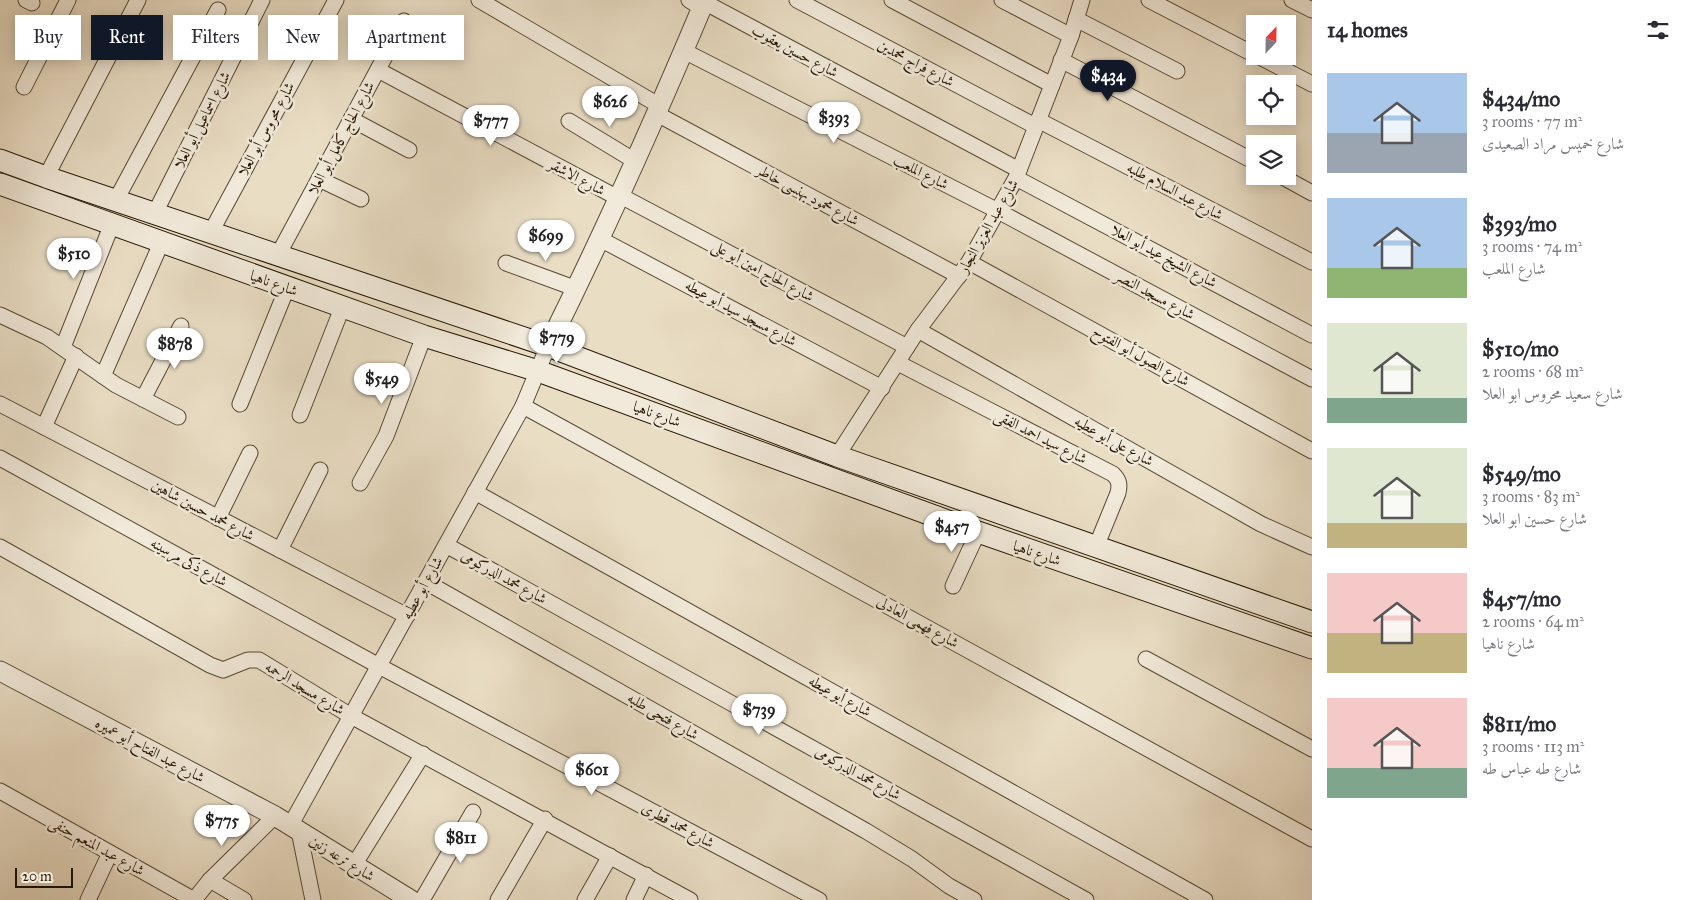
<!DOCTYPE html>
<meta charset="utf-8">
<style>
body{margin:0;font-family:"IM FELL Great Primer",Amiri,serif;background:#f7f7f7;color:#2b2b33;height:100vh;display:flex;flex-direction:column;font-size:19px;white-space:nowrap}
*{box-sizing:border-box;margin:0}
p{font-size:16px;color:#7c7c81}
.icon{flex:none;width:28px;height:28px;fill:none;stroke:currentColor;stroke-width:2;stroke-linecap:round;stroke-linejoin:round}
.map{position:relative;flex:1;overflow:hidden}
.details{display:flex;flex-direction:column;background:#fff;width:375px}
.details>*{flex:none}
.guide{position:absolute;left:15px;top:15px;width:475px;height:45px;display:flex;gap:10px}
.needle{width:32px;rotate:22deg}
.fabs{position:absolute;left:1246px;top:15px;display:grid;gap:10px}
.fabs a{display:grid;place-items:center;width:50px;height:50px;border-radius:0px;background:#fff;box-shadow:0 2px 12px #0003;font-size:25px}
.scale{position:absolute;left:15px;bottom:12px;width:58px;box-sizing:border-box;padding-left:5px;border:2px solid #261805;border-top:0;font-size:14px;line-height:18px;white-space:nowrap;color:#261805;-webkit-text-stroke:4px #f1e9d9;paint-order:stroke}
.price{position:absolute;translate:-50% -42px;padding:0 11px;border-radius:18px;background:#fff;color:#222;font-size:16px;line-height:32px;filter:drop-shadow(0 1px 2px #0008)}
.price::after{content:'';position:absolute;left:50%;top:30px;width:15px;height:11px;margin-left:-8px;background:inherit;clip-path:polygon(0 0,100% 0,50% 100%)}
.price.on{background:#111827;color:#fff}
ul{padding:0;list-style:none}
li{display:flex;align-items:center;gap:15px;height:125px;padding:0 15px}
li span{display:grid;place-items:center;flex:none;width:140px;height:100px;border-radius:0px;color:#555}
li>.icon{margin-inline-start:auto}
span .icon{width:60px;height:60px;fill:#fffc;stroke-width:1}
li b{font-size:21px}
h2{display:flex;justify-content:space-between;align-items:center;height:60px;padding:0 15px;font-size:21px}
.tag{padding:0 18px;border-radius:0px;background:#fff;box-shadow:0 2px 12px #0003;font-size:18px;line-height:45px}
.tag.on{background:#111827;color:#fff}
main{display:flex;flex:1;min-height:0}
.map>svg:first-child{display:block}
</style>
<main>
<div class="map">
<svg width="1312" height="900" viewBox="0 0 1312 900">
<rect width="100%" height="100%" fill="#e9ddc4"/>
<filter id="stains"><feTurbulence type="fractalNoise" baseFrequency=".004" numOctaves="4"/><feColorMatrix values="0 0 0 0 .2 0 0 0 0 .09 0 0 0 0 .02 0 0 0 .5 -.17"/></filter>
<radialGradient id="worn" r=".72"><stop offset=".6" stop-color="#630" stop-opacity="0"/><stop offset="1" stop-color="#630" stop-opacity=".3"/></radialGradient>
<g fill="none" stroke-linecap="round" stroke-linejoin="round">
<!-- minor casing -->
<g stroke="#574935" stroke-width="17">
<g id="minor">
<path d="M26,0L32,3"/>
<path d="M479,0L660,106"/>
<path d="M689,0L702,8"/>
<path d="M797,0L1035,126"/>
<path d="M892,0L1052,85"/>
<path d="M1002,0L1071,36"/>
<path d="M1149,0L1255,55"/>
<path d="M1292,0L1312,10"/>
<path d="M704,2L1019,170"/>
<path d="M1076,19L1177,71"/>
<path d="M684,51L998,211L1312,379"/>
<path d="M1258,56L1312,84"/>
<path d="M1061,60L1255,162"/>
<path d="M378,70L618,198"/>
<path d="M24,87L68,0"/>
<path d="M657,114L959,276"/>
<path d="M351,119L409,150"/>
<path d="M1038,120L1312,262"/>
<path d="M569,121L635,161"/>
<path d="M1281,176L1312,193"/>
<path d="M46,177L138,0"/>
<path d="M1016,178L1312,335"/>
<path d="M319,179L361,199"/>
<path d="M619,195L907,347"/>
<path d="M116,200L218,10"/>
<path d="M155,213L262,0"/>
<path d="M211,232L336,0"/>
<path d="M600,239L882,388"/>
<path d="M278,255L404,21"/>
<path d="M969,262L1312,451"/>
<path d="M506,263L577,289"/>
<path d="M0,315L47,337L116,385L178,417"/>
<path d="M918,330L1261,524L1312,547"/>
<path d="M63,347L112,224"/>
<path d="M898,363L1113,474C1119,480 1120,484 1118,493L1096,547"/>
<path d="M103,376L162,241"/>
<path d="M143,399L181,326"/>
<path d="M0,404L407,616"/>
<path d="M240,404L287,288"/>
<path d="M523,406L1312,839"/>
<path d="M300,415L342,308"/>
<path d="M44,427L76,356"/>
<path d="M837,456L918,330L969,262L1016,178L1071,36L1082,0"/>
<path d="M0,458L379,666L819,900"/>
<path d="M360,483L386,436L424,336"/>
<path d="M475,492L1205,900"/>
<path d="M218,518L250,453"/>
<path d="M446,545L1086,900"/>
<path d="M0,547L210,665L223,670L248,660H259L351,716L690,900"/>
<path d="M280,550L320,470"/>
<path d="M426,582L866,831L912,859L949,886L974,900"/>
<path d="M953,586L978,532"/>
<path d="M1146,659L1312,749"/>
<path d="M0,791L194,900"/>
<path d="M290,826L523,406L548,346"/>
<path d="M299,831L313,900"/>
<path d="M354,865L423,754"/>
<path d="M210,880L244,900"/>
<path d="M88,900L110,853"/>
<path d="M194,900L210,880L275,816"/>
<path d="M422,900L473,812"/>
<path d="M498,900L545,819"/>
<path d="M585,900L610,856"/>
<path d="M634,900L646,875"/>
</g>
</g>
<!-- tertiary casing -->
<g stroke="#574935" stroke-width="21">
<g id="tertiary">
<path d="M548,346C604,233 656,117 705,0"/>
<path d="M0,671L275,816L411,900"/>
</g>
</g>
<!-- secondary casing -->
<g stroke="#261805" stroke-width="23">
<g id="secondary">
<path d="M0,160L46,177L548,346L837,456L1312,622"/>
<path d="M0,184L424,336L538,371L978,532L1312,648"/>
</g>
</g>
<!-- minor -->
<use href="#minor" stroke="#f1e9d9" stroke-width="15"/>
<!-- tertiary -->
<use href="#tertiary" stroke="#f1e9d9" stroke-width="19"/>
<!-- secondary -->
<use href="#secondary" stroke="#f1e9d9" stroke-width="21"/>
</g>
<g text-anchor="middle" stroke-width="5" stroke-linejoin="round" paint-order="stroke">
<!-- street labels -->
<g font-size="15" fill="#261805" stroke="#f1e9d9">
<text transform="translate(795 51) rotate(28)" y="5">شارع حسين يعقوب</text>
<text transform="translate(916 63) rotate(28)" y="5">شارع فراج محمدين</text>
<text transform="translate(202 120) rotate(-63)" y="5">شارع اسماعيل أبو العلا</text>
<text transform="translate(266 129) rotate(-62)" y="5">شارع محروس أبو العلا</text>
<text transform="translate(341 138) rotate(-62)" y="5">شارع الحاج كامل أبو العلا</text>
<text transform="translate(921 172) rotate(27)" y="5">شارع الملعب</text>
<text transform="translate(577 177) rotate(28)" y="5">شارع الاشقر</text>
<text transform="translate(1175 191) rotate(28)" y="5">شارع عبد السلام طلبه</text>
<text transform="translate(808 195) rotate(28)" y="5">شارع محمود بهنسى خاطر</text>
<text transform="translate(988 226) rotate(-60)" y="5">شارع عبد العزيز النجار</text>
<text transform="translate(1164 256) rotate(28)" y="5">شارع الشيخ عيد أبو العلا</text>
<text transform="translate(763 271) rotate(28)" y="5">شارع الحاج امين أبو على</text>
<text transform="translate(274 283) rotate(20)" y="5">شارع ناهيا</text>
<text transform="translate(1155 295) rotate(28)" y="5">شارع مسجد النصر</text>
<text transform="translate(741 313) rotate(28)" y="5">شارع مسجد سيد أبو عيطه</text>
<text transform="translate(1141 356) rotate(29)" y="5">شارع الصول أبو الفتوح</text>
<text transform="translate(657 414) rotate(20)" y="5">شارع ناهيا</text>
<text transform="translate(1041 437) rotate(27)" y="5">شارع سيد احمد الفقى</text>
<text transform="translate(1114 441) rotate(29)" y="5">شارع على أبو عطيه</text>
<text transform="translate(203 510) rotate(28)" y="5">شارع محمد حسين شاهين</text>
<text transform="translate(1037 553) rotate(19)" y="5">شارع ناهيا</text>
<text transform="translate(189 562) rotate(29)" y="5">شارع ذكى مرسينه</text>
<text transform="translate(504 577) rotate(29)" y="5">شارع محمد الدركومى</text>
<text transform="translate(422 588) rotate(-61)" y="5">شارع أبو عطيه</text>
<text transform="translate(918 622) rotate(29)" y="5">شارع فهمى العادلى</text>
<text transform="translate(305 688) rotate(31)" y="5">شارع مسجد الرحمه</text>
<text transform="translate(840 696) rotate(29)" y="5">شارع أبو عيطه</text>
<text transform="translate(663 716) rotate(30)" y="5">شارع فتحى طلبه</text>
<text transform="translate(150 750) rotate(28)" y="5">شارع عبد الفتاح أبو عميره</text>
<text transform="translate(858 773) rotate(29)" y="5">شارع محمد الدركومى</text>
<text transform="translate(678 825) rotate(28)" y="5">شارع محمد قطرى</text>
<text transform="translate(97 846) rotate(29)" y="5">شارع عبد المنعم حنفى</text>
<text transform="translate(342 858) rotate(32)" y="5">شارع ترعه زنين</text>
</g>
</g>
<rect width="100%" height="100%" filter="url(#stains)"/>
<rect width="100%" height="100%" fill="url(#worn)"/>
</svg>
<div class="fabs">
<a><svg class="needle" viewBox="-14 -14 28 28"><path d="M0-13l5 13h-10z" fill="#e53935"/><path d="M0 13l5-13h-10z" fill="#7c7c81"/></svg></a>
<a><svg class="icon" aria-label="locate" viewBox="0 0 24 24"><circle cx="12" cy="12" r="6"/><path d="M12 2v4M12 18v4M2 12h4M18 12h4"/></svg></a>
<a><svg class="icon" aria-label="layers" viewBox="0 0 24 24"><path d="M12 4l9 5-9 5-9-5zM3 14l9 5 9-5"/></svg></a>
</div>
<div class="scale">20 m</div>
<b class="price on" style="left:1108px;top:102px">$434</b>
<b class="price" style="left:610px;top:128px">$626</b>
<b class="price" style="left:834px;top:144px">$393</b>
<b class="price" style="left:491px;top:147px">$777</b>
<b class="price" style="left:546px;top:262px">$699</b>
<b class="price" style="left:74px;top:280px">$510</b>
<b class="price" style="left:557px;top:364px">$779</b>
<b class="price" style="left:175px;top:370px">$878</b>
<b class="price" style="left:382px;top:405px">$549</b>
<b class="price" style="left:952px;top:553px">$457</b>
<b class="price" style="left:759px;top:736px">$739</b>
<b class="price" style="left:592px;top:796px">$601</b>
<b class="price" style="left:222px;top:847px">$775</b>
<b class="price" style="left:461px;top:864px">$811</b>
<div class="guide">
<a class="tag">Buy</a>
<a class="tag on">Rent</a>
<a class="tag">Filters</a>
<a class="tag">New</a>
<a class="tag">Apartment</a>
</div>
</div>
<section class="details">
<h2>14 homes<svg class="icon" aria-label="filters" viewBox="0 0 24 24"><path d="M4 7h16M4 17h16"/><circle cx="9" cy="7" r="2"/><circle cx="15" cy="17" r="2"/></svg></h2>
<ul>
<li><span style="background:linear-gradient(#a9c7e8 60%,#9aa5b1 0)"><svg class="icon" aria-label="home" viewBox="0 0 24 24"><path d="M3 11l9-7 9 7M6 9v11h12V9"/></svg></span><div><b>$434/mo</b><p>3 rooms · 77 m²</p><p>شارع خميس مراد الصعيدى</p></div></li>
<li><span style="background:linear-gradient(#a9c7e8 70%,#8fb573 0)"><svg class="icon" aria-label="home" viewBox="0 0 24 24"><path d="M3 11l9-7 9 7M6 9v11h12V9"/></svg></span><div><b>$393/mo</b><p>3 rooms · 74 m²</p><p>شارع الملعب</p></div></li>
<li><span style="background:linear-gradient(#dfe7d0 75%,#7fa58c 0)"><svg class="icon" aria-label="home" viewBox="0 0 24 24"><path d="M3 11l9-7 9 7M6 9v11h12V9"/></svg></span><div><b>$510/mo</b><p>2 rooms · 68 m²</p><p>شارع سعيد محروس ابو العلا</p></div></li>
<li><span style="background:linear-gradient(#dfe7d0 75%,#c2b280 0)"><svg class="icon" aria-label="home" viewBox="0 0 24 24"><path d="M3 11l9-7 9 7M6 9v11h12V9"/></svg></span><div><b>$549/mo</b><p>3 rooms · 83 m²</p><p>شارع حسين ابو العلا</p></div></li>
<li><span style="background:linear-gradient(#f6c9c9 60%,#c2b280 0)"><svg class="icon" aria-label="home" viewBox="0 0 24 24"><path d="M3 11l9-7 9 7M6 9v11h12V9"/></svg></span><div><b>$457/mo</b><p>2 rooms · 64 m²</p><p>شارع ناهيا</p></div></li>
<li><span style="background:linear-gradient(#f6c9c9 70%,#7fa58c 0)"><svg class="icon" aria-label="home" viewBox="0 0 24 24"><path d="M3 11l9-7 9 7M6 9v11h12V9"/></svg></span><div><b>$811/mo</b><p>3 rooms · 113 m²</p><p>شارع طه عباس طه</p></div></li>
</ul>
</section>
</main>
